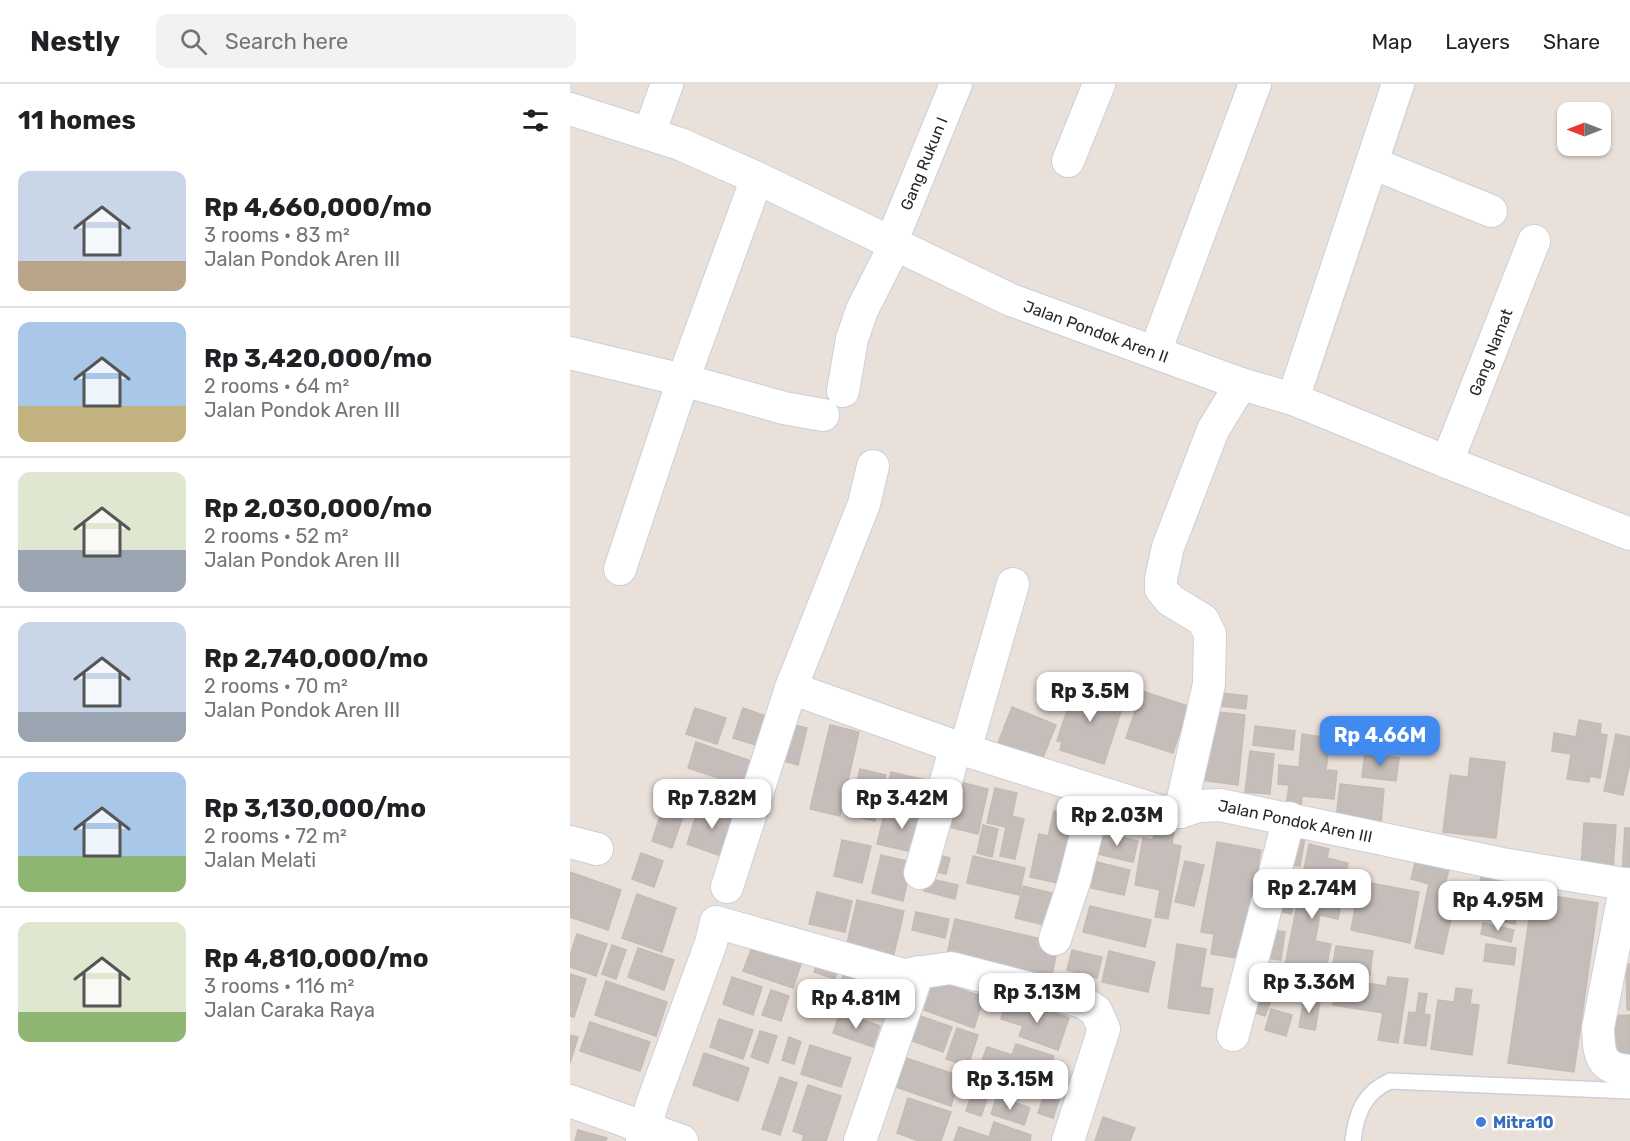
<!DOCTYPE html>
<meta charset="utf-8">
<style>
body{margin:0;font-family:Rubik,sans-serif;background:#f2f2f2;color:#202124;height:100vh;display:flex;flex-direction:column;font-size:22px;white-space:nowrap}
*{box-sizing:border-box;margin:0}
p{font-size:20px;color:#757577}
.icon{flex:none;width:33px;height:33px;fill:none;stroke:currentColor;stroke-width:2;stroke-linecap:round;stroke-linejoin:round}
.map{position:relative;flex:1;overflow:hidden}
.drawer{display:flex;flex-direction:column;background:#fff;width:570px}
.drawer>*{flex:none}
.needle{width:39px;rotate:270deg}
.controls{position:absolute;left:987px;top:18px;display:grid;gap:12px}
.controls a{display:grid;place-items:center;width:54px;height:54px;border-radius:12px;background:#fff;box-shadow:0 2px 4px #0004;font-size:30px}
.price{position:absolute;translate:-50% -51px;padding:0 14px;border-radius:12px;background:#fff;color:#222;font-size:20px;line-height:39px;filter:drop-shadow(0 2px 3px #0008)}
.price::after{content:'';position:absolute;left:50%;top:36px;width:18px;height:14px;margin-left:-9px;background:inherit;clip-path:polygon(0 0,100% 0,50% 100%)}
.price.on{background:#418af0;color:#fff}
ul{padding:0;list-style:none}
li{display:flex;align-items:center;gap:18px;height:150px;padding:0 18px}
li+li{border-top:2px solid #e0e0e0}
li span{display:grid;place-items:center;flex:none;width:168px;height:120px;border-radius:12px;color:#555}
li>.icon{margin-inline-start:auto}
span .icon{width:72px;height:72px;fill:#fffc;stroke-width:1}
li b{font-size:26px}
h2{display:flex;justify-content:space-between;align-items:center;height:72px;padding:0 18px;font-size:26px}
header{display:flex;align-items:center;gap:36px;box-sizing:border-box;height:84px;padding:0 30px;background:#fff;border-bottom:2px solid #e0e0e0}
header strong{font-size:28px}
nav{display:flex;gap:33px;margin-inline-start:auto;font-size:21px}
.search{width:420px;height:54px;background:#f2f2f2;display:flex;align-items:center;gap:15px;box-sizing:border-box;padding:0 21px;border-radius:12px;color:#757577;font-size:22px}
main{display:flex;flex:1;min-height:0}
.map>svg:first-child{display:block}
</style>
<header>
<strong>Nestly</strong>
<div class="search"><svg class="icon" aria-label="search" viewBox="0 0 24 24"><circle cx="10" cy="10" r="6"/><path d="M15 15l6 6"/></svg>Search here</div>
<nav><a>Map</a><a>Layers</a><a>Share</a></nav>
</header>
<main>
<section class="drawer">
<h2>11 homes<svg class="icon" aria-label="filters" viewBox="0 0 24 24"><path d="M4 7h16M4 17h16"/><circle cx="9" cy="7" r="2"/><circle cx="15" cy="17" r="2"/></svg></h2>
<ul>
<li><span style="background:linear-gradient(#c9d6e8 75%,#b9a48a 0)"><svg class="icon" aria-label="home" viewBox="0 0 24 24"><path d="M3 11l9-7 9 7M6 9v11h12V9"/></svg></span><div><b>Rp 4,660,000/mo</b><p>3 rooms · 83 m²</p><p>Jalan Pondok Aren III</p></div></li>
<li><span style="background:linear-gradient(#a9c7e8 70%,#c2b280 0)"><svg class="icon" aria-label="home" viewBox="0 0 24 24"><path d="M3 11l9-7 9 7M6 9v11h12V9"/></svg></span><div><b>Rp 3,420,000/mo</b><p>2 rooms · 64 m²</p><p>Jalan Pondok Aren III</p></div></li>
<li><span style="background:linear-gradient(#dfe7d0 65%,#9aa5b1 0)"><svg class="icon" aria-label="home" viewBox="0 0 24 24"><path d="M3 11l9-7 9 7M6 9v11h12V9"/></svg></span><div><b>Rp 2,030,000/mo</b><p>2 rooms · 52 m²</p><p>Jalan Pondok Aren III</p></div></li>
<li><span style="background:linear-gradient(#c9d6e8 75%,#9aa5b1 0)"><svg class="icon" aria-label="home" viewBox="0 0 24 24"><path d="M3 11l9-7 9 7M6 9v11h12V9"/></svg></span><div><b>Rp 2,740,000/mo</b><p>2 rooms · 70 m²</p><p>Jalan Pondok Aren III</p></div></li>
<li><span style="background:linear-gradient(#a9c7e8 70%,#8fb573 0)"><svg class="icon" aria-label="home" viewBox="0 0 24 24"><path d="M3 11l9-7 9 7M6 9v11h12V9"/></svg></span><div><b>Rp 3,130,000/mo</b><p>2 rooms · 72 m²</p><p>Jalan Melati</p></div></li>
<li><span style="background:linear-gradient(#dfe7d0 75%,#8fb573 0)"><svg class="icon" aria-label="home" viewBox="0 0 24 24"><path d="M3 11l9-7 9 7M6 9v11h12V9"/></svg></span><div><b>Rp 4,810,000/mo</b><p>3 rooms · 116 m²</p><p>Jalan Caraka Raya</p></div></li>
</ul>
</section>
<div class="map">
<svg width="1060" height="1057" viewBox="0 0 1060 1057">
<rect width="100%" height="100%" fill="#eae0da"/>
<!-- building -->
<g fill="#c5bdba" stroke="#c5bbb4" stroke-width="1.5">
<path d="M506,599L555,615L534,680L490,666L492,658L487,657Z"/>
<path d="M572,607L618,622L603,669L556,654Z"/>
<path d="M644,608L677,612L676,625L643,621Z"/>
<path d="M442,623L486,641L472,676L428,659Z"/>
<path d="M125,624L156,634L147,660L116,650Z"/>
<path d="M173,624L199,633L189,662L163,654Z"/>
<path d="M639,627L675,631L668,701L631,696Z"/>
<path d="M1009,636L1031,640L1030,650L1037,651L1030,694L1020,692L1019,698L997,695L1001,670L982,667L984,649L1006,653Z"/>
<path d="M812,637L857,642L854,668L809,663Z"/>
<path d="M212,638L237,644L228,681L203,674Z"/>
<path d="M260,641L289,648L270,732L240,725Z"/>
<path d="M685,642L725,647L723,666L683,661Z"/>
<path d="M732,650L760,654L756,686L767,687L764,715L732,712L731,725L716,723L719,701L708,700L709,681L729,683Z"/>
<path d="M1046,650L1060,653V679L1053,711L1034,707Z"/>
<path d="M126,658L184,678L176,703L118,684Z"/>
<path d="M680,667L704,670L700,710L675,708Z"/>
<path d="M795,669L829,674L826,697L792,693Z"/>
<path d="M900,674L935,678L926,754L873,748L880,691L898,693Z"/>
<path d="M290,685L316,691L305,737L279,731Z"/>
<path d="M321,688L369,699L363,719L316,708Z"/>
<path d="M386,697L418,705L408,750L375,742Z"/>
<path d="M770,700L814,705L811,740L766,735Z"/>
<path d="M425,704L447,709L442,732L454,735L445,775L430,772L436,743L417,739Z"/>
<path d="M98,708L119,715L102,764L82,757Z"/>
<path d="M130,719L167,731L154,773L117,760Z"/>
<path d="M316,723L356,732L347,769L307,760Z"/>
<path d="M484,727L508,733L492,800L460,793L469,750L478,752Z"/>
<path d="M586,736L605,740L602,760L611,762L598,835L585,833L590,806L565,801L573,754L583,756Z"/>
<path d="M1014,739L1046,741L1043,786L1011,784Z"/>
<path d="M413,741L428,745L422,773L407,769Z"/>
<path d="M1055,744H1060V789L1052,788Z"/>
<path d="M532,748L568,757L563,778L527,770Z"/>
<path d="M718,752L735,754L730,782L714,780Z"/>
<path d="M272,756L301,762L292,799L264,792Z"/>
<path d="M647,758L691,766L672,875L641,870L644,850L631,848Z"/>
<path d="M739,760L759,765L757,774L778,779L774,798L755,794L753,807L773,811L768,835L750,831L745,857L761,860L755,890L734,886L728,916L709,912Z"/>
<path d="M71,769L93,777L84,803L62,795Z"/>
<path d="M365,770L380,774L376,790L362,787Z"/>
<path d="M311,771L342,778L333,817L302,809Z"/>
<path d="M403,772L455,784L449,811L397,799Z"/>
<path d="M615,777L634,781L624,822L605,818Z"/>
<path d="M527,778L560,786L554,811L521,804Z"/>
<path d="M845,779L879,786L875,800L888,803L873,870L845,864L859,800L841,795Z"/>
<path d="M913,783L956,793L945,840L903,831Z"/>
<path d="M0,788L51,806L38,846L0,833Z"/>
<path d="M714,788L729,792L721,830L705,826Z"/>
<path d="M357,794L388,801L385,815L354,807Z"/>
<path d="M790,797L849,808L840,859L781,846Z"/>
<path d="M453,802L486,810L479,842L445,834Z"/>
<path d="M247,808L282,817L275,848L239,840Z"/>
<path d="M963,809L1028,819L1004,988L938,979Z"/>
<path d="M67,810L106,824L92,868L52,854Z"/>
<path d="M287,816L334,827L323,874L276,864Z"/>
<path d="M520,822L581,836L575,863L513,848Z"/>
<path d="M346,828L379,835L375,854L342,846Z"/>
<path d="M385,835L489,859L479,903L375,879Z"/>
<path d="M913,839L944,846L941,858L911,850Z"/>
<path d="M701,846L715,848L711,876L697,874Z"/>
<path d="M7,850L37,860L26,892L0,883V871Z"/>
<path d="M184,858L233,874L223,904L173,887Z"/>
<path d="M607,860L636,865L630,903L643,905L639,930L598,924Z"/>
<path d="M916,860L946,864L944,881L914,877Z"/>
<path d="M42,861L56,866L46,895L32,890Z"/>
<path d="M766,862L803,867L800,891L762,886Z"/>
<path d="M68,864L104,876L94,906L58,893Z"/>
<path d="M502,866L532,873L527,894L497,886Z"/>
<path d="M539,867L585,878L578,908L532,898Z"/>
<path d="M250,872L270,879L265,895L244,888Z"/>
<path d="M1056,880H1060V926H1057Z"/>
<path d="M274,888L297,896L289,919L266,912Z"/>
<path d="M0,890L16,895L4,933L0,932Z"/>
<path d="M162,893L192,903L183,931L153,920Z"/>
<path d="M818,893L838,895L828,959L808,956L813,929L763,921L767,895L816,902Z"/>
<path d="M364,896L414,913L404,944L354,926Z"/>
<path d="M36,897L97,918L86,952L25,931Z"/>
<path d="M693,902L705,906L695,932L683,928Z"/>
<path d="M886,904L902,906L900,920L909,921L902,971L861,965L868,916L884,918Z"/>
<path d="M201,906L219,912L211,937L192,931Z"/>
<path d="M849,909L857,910L854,930L860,931L856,962L834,959L839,928L846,929Z"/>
<path d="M734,914L750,918L745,946L729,943Z"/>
<path d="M436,918L458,926L460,921L499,934L488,966L449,952L453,942L431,935Z"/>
<path d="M701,925L722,931L716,952L695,946Z"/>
<path d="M270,928L310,942L303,963L263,949Z"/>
<path d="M342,929L382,943L373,968L334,954Z"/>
<path d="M1060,931V970H1042L1041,932Z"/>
<path d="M149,935L183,946L173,975L140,963Z"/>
<path d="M20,938L80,958L70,987L10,967Z"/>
<path d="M387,944L408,951L398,982L376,975Z"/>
<path d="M190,947L207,952L198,979L181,973Z"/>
<path d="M0,951L8,953L0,979Z"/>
<path d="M219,953L231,958L224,980L212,976Z"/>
<path d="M446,960L484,972L474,1002L411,979L417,963L442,971Z"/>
<path d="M240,961L281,974L271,1003L231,990Z"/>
<path d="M134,969L179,984L168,1017L123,1001Z"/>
<path d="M336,974L390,992L381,1022L326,1003Z"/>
<path d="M210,993L227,999L210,1051L192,1045Z"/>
<path d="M238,1001L271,1012L256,1057H232L234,1051L223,1047Z"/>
<path d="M404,1003L420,1007L411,1032L396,1027Z"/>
<path d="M476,1005L491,1010L483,1034L468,1029Z"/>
<path d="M427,1012L460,1024L454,1041L421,1030Z"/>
<path d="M338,1014L381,1028L371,1057H349L327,1049Z"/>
<path d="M533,1033L565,1044L560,1057H525Z"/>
<path d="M424,1038L461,1051L460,1057H384L389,1043L419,1053Z"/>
<path d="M8,1046L37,1054L36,1057H5Z"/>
</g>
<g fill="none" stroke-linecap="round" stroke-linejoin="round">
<!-- lane casing -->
<g stroke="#c9d0da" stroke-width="18">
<path id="lane" d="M783,1057C786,1029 794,1009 820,997L1060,1007"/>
</g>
<!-- street casing -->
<g stroke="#c9d0da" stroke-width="34">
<g id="street">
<path id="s1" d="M0,25L110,60L187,94L441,216L671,300L723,315L877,378L1060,450"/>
<path d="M79,50L97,0"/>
<path d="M498,77L529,0"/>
<path d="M802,79L921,127"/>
<path id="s2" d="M321,159L386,0"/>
<path d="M585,268L685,0"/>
<path d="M0,269L113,296L214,324L253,331"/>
<path d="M273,307L282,255L292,226L325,161"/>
<path d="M723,315L828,0"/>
<path id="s3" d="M877,378L964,157"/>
<path id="s4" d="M303,382L294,420L221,604L395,666L589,727L610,728L628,722L650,721L932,780L1060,801"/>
<path d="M50,485L113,296L187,94"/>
<path d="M395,666L443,500"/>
<path d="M610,728L639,600L640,550L633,536L600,516L591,505V495L598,463L643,346L671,300"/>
<path d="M0,758L27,765"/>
<path d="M350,789L386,662"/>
<path d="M1056,800L1028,944C1029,971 1030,985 1060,987"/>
<path d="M157,803L221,604"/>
<path d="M485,855L504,798L527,708"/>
<path d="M663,951L719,734"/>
<path d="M0,1017L112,1057"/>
<path d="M72,1057L82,1020L141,859L146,838L333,891L381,884L513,918L526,927L534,945L498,1057"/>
<path d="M290,1057L348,888"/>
</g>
</g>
<!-- lane -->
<use href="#lane" stroke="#fff" stroke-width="15"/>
<!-- street -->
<use href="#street" stroke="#fff" stroke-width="32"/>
</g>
<!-- markers -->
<circle fill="#3f7fe0" stroke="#fff" stroke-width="2" cx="911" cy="1038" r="6"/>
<g text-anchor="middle" stroke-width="5" stroke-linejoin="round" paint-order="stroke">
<!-- street labels -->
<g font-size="16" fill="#282828" stroke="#fff">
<text dy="6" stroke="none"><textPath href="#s2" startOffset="86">Gang Rukun I</textPath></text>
<text dy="6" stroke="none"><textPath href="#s1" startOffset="572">Jalan Pondok Aren II</textPath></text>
<text dy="6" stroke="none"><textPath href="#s3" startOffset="118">Gang Namat</textPath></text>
<text dy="6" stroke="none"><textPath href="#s4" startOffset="764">Jalan Pondok Aren III</textPath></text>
</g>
<!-- shop labels -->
<g font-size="16" font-weight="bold" fill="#366cbe" stroke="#fff" text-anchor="start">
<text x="923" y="1044">Mitra10</text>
</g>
</g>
</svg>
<div class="controls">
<a><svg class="needle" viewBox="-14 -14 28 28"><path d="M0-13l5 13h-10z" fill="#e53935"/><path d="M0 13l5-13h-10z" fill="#757577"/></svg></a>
</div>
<b class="price" style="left:520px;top:639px">Rp 3.5M</b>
<b class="price on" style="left:810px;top:683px">Rp 4.66M</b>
<b class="price" style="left:142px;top:746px">Rp 7.82M</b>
<b class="price" style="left:332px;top:746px">Rp 3.42M</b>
<b class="price" style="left:547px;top:763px">Rp 2.03M</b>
<b class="price" style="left:742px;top:836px">Rp 2.74M</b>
<b class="price" style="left:928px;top:848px">Rp 4.95M</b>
<b class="price" style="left:739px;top:930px">Rp 3.36M</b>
<b class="price" style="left:467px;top:940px">Rp 3.13M</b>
<b class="price" style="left:286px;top:946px">Rp 4.81M</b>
<b class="price" style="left:440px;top:1027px">Rp 3.15M</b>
</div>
</main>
